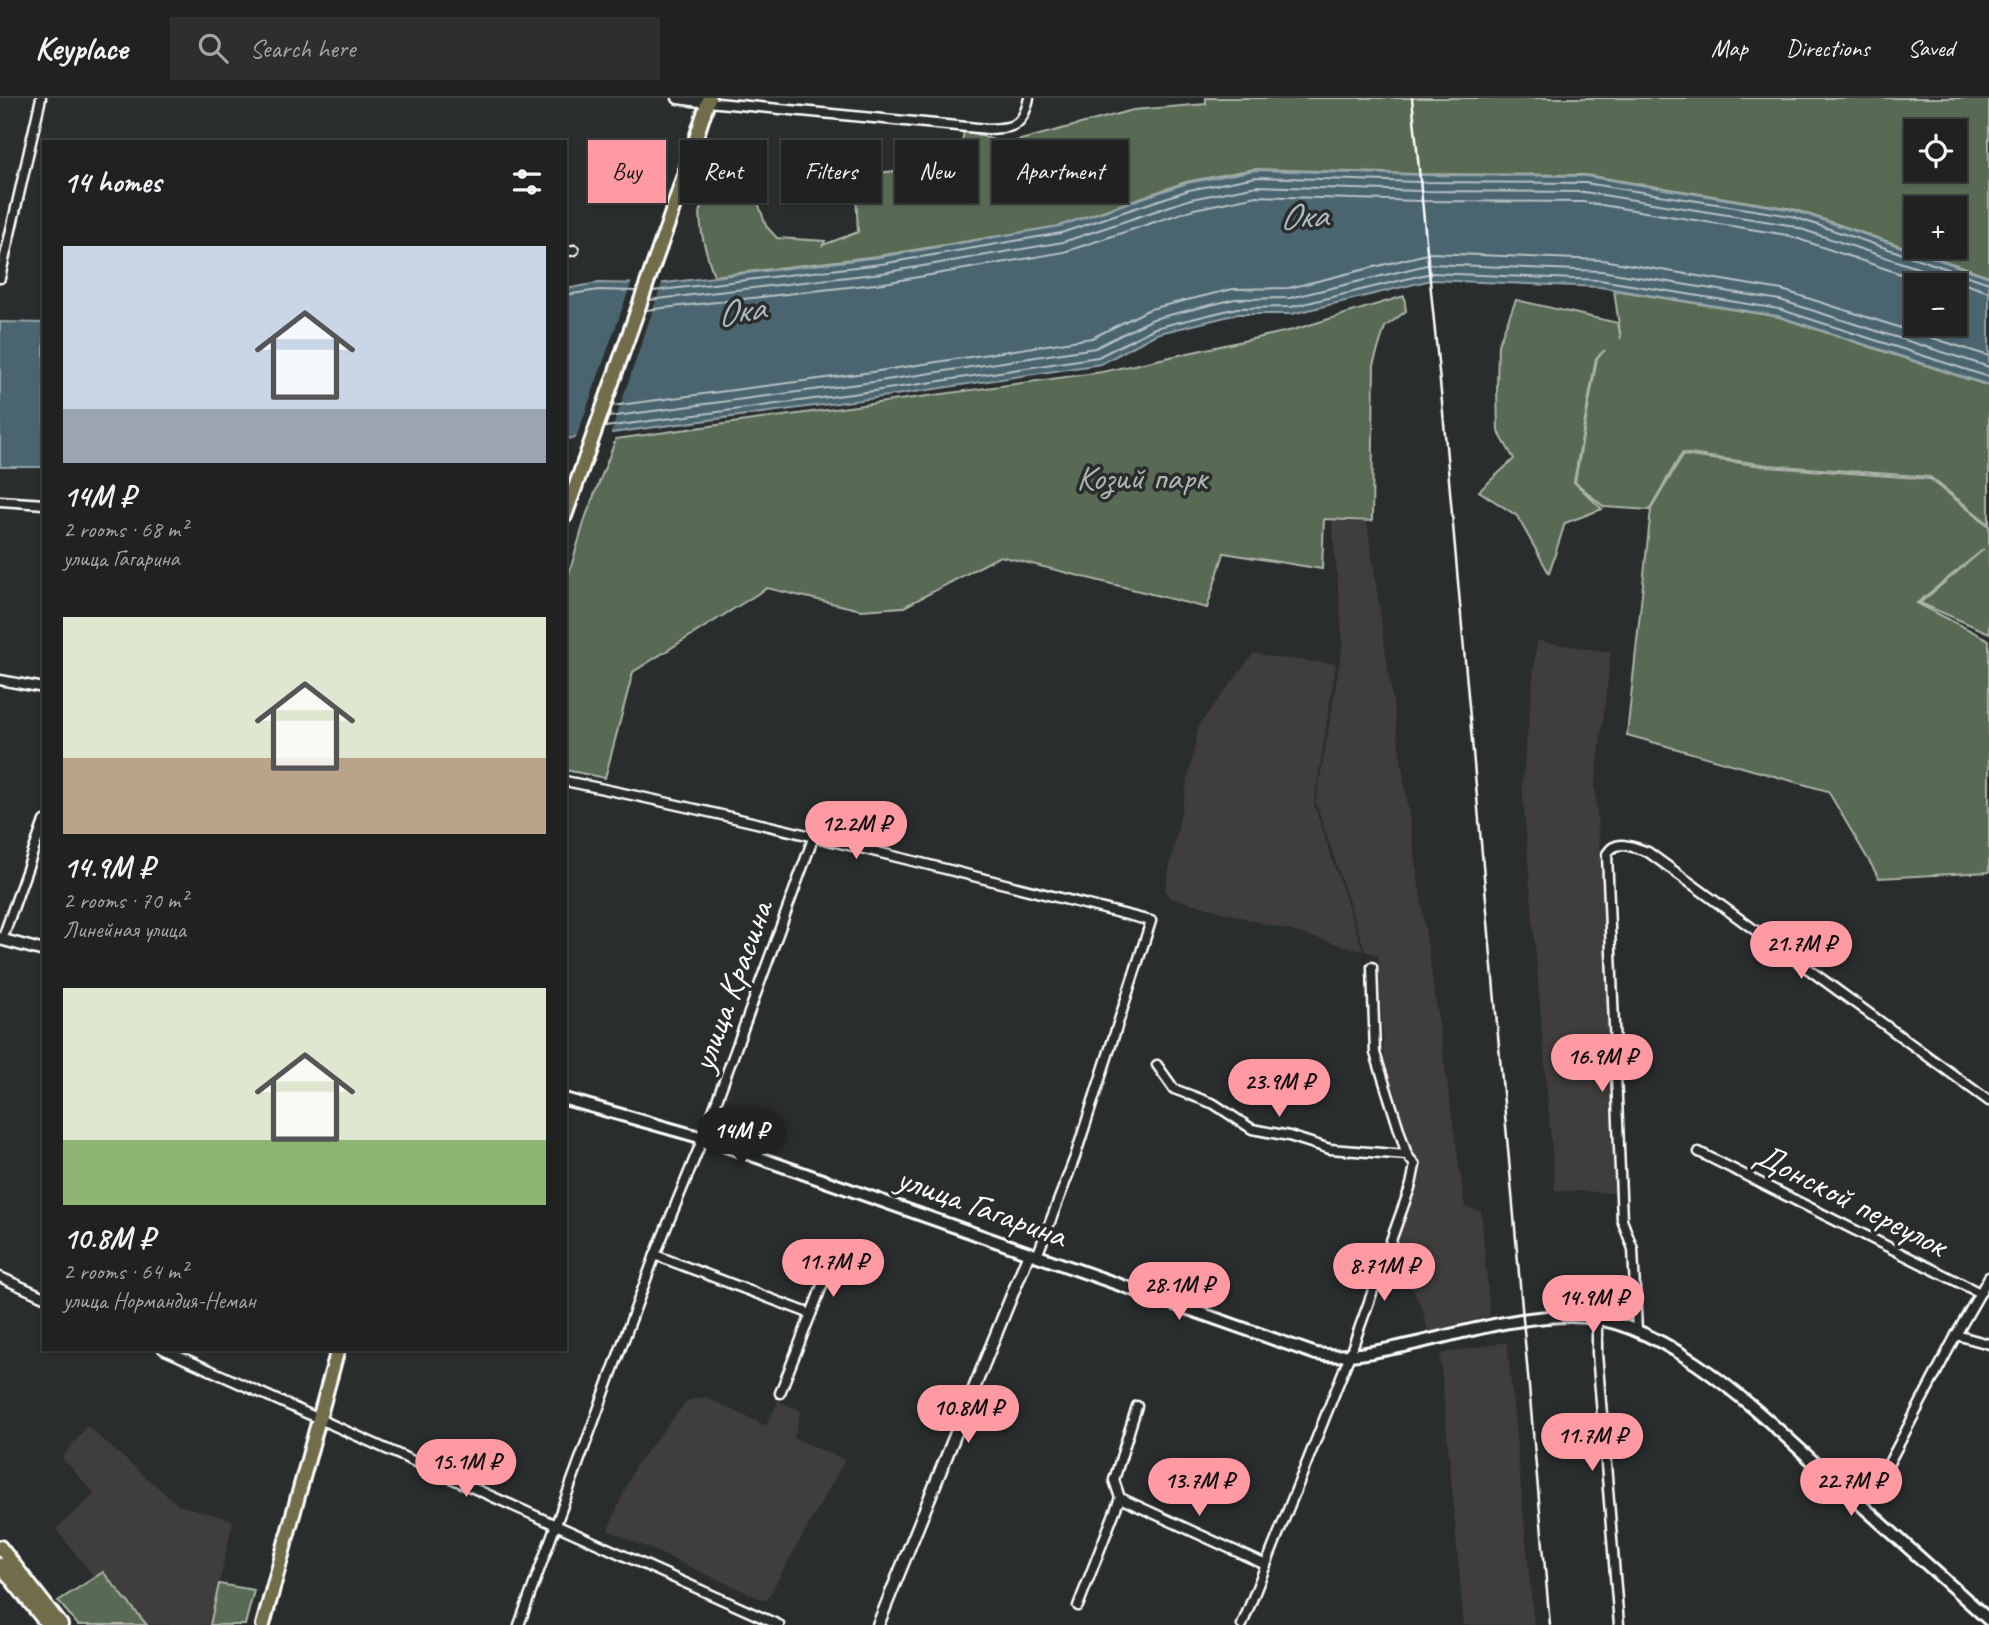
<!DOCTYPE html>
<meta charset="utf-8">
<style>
body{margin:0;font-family:Caveat,sans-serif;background:#2d2f2f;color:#f1f3f6;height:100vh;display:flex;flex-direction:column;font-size:26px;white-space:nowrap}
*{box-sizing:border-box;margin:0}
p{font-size:23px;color:#a2a4a5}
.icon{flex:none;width:38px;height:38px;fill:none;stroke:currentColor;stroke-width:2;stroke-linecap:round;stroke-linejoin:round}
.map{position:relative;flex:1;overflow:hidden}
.sheet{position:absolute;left:42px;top:42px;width:525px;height:1211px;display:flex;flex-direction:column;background:#202222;border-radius:0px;box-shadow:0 2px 5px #0004,0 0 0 2px #3d3f40}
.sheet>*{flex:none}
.hud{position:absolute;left:588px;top:42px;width:665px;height:63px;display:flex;gap:14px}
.buttons{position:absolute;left:1904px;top:21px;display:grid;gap:14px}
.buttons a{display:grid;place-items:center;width:63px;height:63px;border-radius:0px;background:#202222;box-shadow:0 2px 5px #0004,0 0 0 2px #3d3f40;font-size:35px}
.price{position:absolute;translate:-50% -60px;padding:0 16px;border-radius:24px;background:#ff9aa2;color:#111;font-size:23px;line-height:46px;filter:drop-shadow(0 2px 4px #0008)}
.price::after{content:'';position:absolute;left:50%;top:42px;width:21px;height:16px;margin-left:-10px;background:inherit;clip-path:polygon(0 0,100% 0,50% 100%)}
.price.current{background:#222;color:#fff}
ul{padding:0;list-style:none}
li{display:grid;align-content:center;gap:14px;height:371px;padding:0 21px}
li span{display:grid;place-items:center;height:217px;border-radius:0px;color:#555}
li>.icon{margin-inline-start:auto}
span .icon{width:126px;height:126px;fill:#fffc;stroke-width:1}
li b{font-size:30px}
h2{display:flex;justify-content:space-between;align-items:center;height:84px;padding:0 21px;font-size:30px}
.chip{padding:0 24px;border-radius:0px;background:#202222;box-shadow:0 2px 5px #0004,0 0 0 2px #3d3f40;font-size:24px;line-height:63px}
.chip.current{background:#ff9aa2;color:#111}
header{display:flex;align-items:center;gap:42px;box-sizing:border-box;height:98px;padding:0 35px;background:#202222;border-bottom:2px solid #3d3f40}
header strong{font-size:33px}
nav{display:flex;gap:38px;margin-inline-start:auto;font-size:24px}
.search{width:490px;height:63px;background:#2d2f2f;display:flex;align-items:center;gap:18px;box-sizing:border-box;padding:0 24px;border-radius:0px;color:#a2a4a5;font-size:26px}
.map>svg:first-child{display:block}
</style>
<header>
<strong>Keyplace</strong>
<div class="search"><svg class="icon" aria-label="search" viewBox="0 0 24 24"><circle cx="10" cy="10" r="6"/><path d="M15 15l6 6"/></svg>Search here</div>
<nav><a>Map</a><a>Directions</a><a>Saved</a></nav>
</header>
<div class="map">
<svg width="1989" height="1527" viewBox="0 0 1989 1527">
<rect width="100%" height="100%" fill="#2a2d2e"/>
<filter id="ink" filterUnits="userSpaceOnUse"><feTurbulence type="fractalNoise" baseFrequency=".0143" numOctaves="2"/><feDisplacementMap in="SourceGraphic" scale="14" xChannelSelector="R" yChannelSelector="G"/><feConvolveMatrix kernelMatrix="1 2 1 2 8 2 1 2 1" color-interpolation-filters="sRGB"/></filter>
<g filter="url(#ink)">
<!-- built -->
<g fill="#403d3c">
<path d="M1332,423L1367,424L1465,1109L1481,1113L1490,1218L1428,1234L1422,1210L1413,1192L1382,1173L1403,1116L1412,1101L1419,1067L1411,1056L1384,960L1378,857L1365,853L1316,705L1343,545Z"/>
<path d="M1537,543L1611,554L1595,689L1611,910L1606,944L1615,1095L1555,1092L1522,687Z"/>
<path d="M1254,555L1271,559L1336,566L1314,707L1363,853L1169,799L1165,792L1199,627Z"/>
<path d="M1507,1244L1534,1527H1464L1440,1256Z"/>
<path d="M705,1299L766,1328L778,1303L801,1313L794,1340L845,1362L766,1503L608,1432L635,1368L687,1303Z"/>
<path d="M87,1328L178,1407L233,1422L210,1527H133L56,1431L95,1396L62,1360Z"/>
</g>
<!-- green -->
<g fill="#586a53" stroke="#acb4a9" stroke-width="2" fill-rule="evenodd">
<path d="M1206,0H1989V178L1793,111L1585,77L1415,76L1254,71L1186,84L1059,128L878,158L714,178C704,149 694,118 705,89H753L766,128L777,140L825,143L823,147L858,134L855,77L958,67L964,32L1005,46L1133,12L1206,6ZM1916,33H1955V72H1916ZM1916,110H1955V149H1916Z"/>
<path d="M1614,192L1779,219L1989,288V426L1930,379L1768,367L1682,355L1649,412L1604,409L1575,384L1597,260L1605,252L1596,260L1574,384L1602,411L1565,425L1549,475L1517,418L1479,393L1514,361L1498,333L1497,289L1498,247L1516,202L1618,225L1621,241Z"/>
<path d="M1404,198L1406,213L1385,229L1374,264L1372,423L1324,421L1322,471L1224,455L1207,510L1000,458L904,509L861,512L767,490L633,574L605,680L565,672V489L586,418L616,341L1102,274L1293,232Z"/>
<path d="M1683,357L1769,369L1930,381L1989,428V535L1920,505L1984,451L1917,505L1989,542V774L1879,780L1828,693L1627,637L1651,411Z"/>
<path d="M103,1474L147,1527H78L58,1503Z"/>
<path d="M219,1486L254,1492L245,1527H210Z"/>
</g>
<!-- water -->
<g fill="#4b656f" stroke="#93a3a9" stroke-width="2" fill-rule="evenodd">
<path d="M1255,72L1422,77L1585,78L1793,112L1989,179V287L1778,218L1600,189L1431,182L1292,216H1238L1156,236L1101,266L875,300L565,341V191L598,185L657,186L880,159L1060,128L1187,85ZM1916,187H1955V226H1916Z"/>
<path d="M0,224L44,225V369H0Z"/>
</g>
<!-- pier -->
<path fill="#2a2d2e" d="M663,182L610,338L575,343L632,183Z"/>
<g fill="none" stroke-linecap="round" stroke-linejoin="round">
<!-- shore -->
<g stroke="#b7c1c5" stroke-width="2">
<path d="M653,193L881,166L1061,135L1189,92L1256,79L1421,84L1585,85L1791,118L1989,185"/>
<path d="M565,197L599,192L636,193"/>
<path d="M649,202L882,175L1063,144L1191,101L1257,88L1421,93L1584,94L1789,127L1989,194"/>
<path d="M646,212L884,185L1064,154L1194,111L1257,98L1421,103L1583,104L1787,137L1933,187"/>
<path d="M612,308L872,274L1092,240L1150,211L1233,191L1289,190L1431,155L1602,162L1782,192L1989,258"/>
<path d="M608,319L873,284L1095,250L1153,221L1235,201L1290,200L1431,166L1601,173L1780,202L1989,269"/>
<path d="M605,329L874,293L1098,259L1155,230L1237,210L1291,209L1431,175L1600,182L1779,211L1989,279"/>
</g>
<!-- minor casing -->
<g stroke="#fff" stroke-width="13">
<g id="minor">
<path d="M708,4L988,31C1015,30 1023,28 1029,0"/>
<path d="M565,154L574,152"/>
<path d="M0,180L41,0"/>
<path d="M0,403L44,406"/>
<path d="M0,582L44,590"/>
<path d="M565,683C762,723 957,774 1151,823L1075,1059L1037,1158"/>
<path d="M2,842L44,723"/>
<path d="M1157,967L1174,991L1214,1006L1252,1031L1289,1038L1330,1051L1407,1057"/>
<path d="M1699,1054L1980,1195"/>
<path d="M655,1157L811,1216L780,1295"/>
<path d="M0,1179L44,1199"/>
<path d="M811,1216L827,1175"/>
<path d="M1597,1222V1255L1619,1527"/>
<path d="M1637,1233L1633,1151L1622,1122L1607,756C1616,740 1633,749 1648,754L1989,1003"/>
<path d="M1956,1237L1989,1246"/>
<path d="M163,1251L779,1527"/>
<path d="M1120,1400L1266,1467"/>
<path d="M1860,1407L1889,1365L1956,1237L1989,1179"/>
<path d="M1078,1508L1120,1400L1114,1382L1137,1308"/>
<path d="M519,1527L655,1157L703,1040L814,738"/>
<path d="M1242,1527L1349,1259L1411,1087L1415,1067L1407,1057L1375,955L1372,869"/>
</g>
</g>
<!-- tertiary casing -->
<g stroke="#fff" stroke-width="15">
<g id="tertiary">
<path d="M678,0L708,4"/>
<path d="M0,841L44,853"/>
<path d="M878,1527L1029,1155"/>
</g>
</g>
<!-- secondary casing -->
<g stroke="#fff" stroke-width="16">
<path id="secondary" d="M565,1001L703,1040L1316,1256C1344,1260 1367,1255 1394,1250C1453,1238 1511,1218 1571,1218C1670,1219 1770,1326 1839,1387C1889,1432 1939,1477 1989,1522"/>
</g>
<!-- primary casing -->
<g stroke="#fff" stroke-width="18">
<g id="primary">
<path d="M565,418L669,123L709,0"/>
<path d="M0,1449L61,1527"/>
<path d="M0,1467L48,1527"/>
<path d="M263,1527L338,1251"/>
</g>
</g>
<!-- minor -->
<use href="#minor" stroke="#2a2d2e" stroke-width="8"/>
<!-- tertiary -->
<use href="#tertiary" stroke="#2a2d2e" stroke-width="10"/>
<!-- secondary -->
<use href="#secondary" stroke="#2a2d2e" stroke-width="10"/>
<!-- primary -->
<use href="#primary" stroke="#716d4b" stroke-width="12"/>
<!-- rail -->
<path stroke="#fff" stroke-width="2.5" d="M1412,0L1444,325L1550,1527"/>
</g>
</g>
<g text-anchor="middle" stroke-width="7" stroke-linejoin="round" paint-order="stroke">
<!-- park labels -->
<g font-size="35" fill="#acb4a9" stroke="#2a2d2e">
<text x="1142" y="391">Козий парк</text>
</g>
<!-- street labels -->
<g font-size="35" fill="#fff" stroke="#2a2d2e">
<text transform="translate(731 888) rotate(-70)" y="12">улица Красина</text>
<text transform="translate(1851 1101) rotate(27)" y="12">Донской переулок</text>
<text transform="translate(982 1108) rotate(20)" y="12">улица Гагарина</text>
</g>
<!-- water labels -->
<g font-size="37" font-style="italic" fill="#aebabe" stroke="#2a2d2e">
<text transform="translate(1303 117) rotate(-3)" y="13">Ока</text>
<text transform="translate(740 212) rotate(-10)" y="13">Ока</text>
</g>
</g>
</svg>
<div class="buttons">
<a><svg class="icon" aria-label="locate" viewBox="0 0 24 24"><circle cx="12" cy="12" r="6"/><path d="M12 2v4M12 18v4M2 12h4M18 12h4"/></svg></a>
<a>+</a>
<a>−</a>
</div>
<b class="price" style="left:856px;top:763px">12.2M ₽</b>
<b class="price" style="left:1801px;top:883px">21.7M ₽</b>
<b class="price" style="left:1602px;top:996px">16.9M ₽</b>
<b class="price" style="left:1279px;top:1021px">23.9M ₽</b>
<b class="price current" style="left:741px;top:1070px">14M ₽</b>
<b class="price" style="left:833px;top:1201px">11.7M ₽</b>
<b class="price" style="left:1384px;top:1205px">8.71M ₽</b>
<b class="price" style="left:1179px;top:1224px">28.1M ₽</b>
<b class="price" style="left:1593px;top:1237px">14.9M ₽</b>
<b class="price" style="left:968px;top:1347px">10.8M ₽</b>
<b class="price" style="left:1592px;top:1375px">11.7M ₽</b>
<b class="price" style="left:466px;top:1401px">15.1M ₽</b>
<b class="price" style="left:1199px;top:1420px">13.7M ₽</b>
<b class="price" style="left:1851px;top:1420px">22.7M ₽</b>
<div class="hud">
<a class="chip current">Buy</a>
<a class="chip">Rent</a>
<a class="chip">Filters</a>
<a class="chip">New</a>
<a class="chip">Apartment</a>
</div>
<section class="sheet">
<h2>14 homes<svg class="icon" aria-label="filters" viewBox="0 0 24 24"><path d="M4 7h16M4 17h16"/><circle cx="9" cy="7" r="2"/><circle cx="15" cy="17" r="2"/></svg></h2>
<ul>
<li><span style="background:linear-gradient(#c9d6e8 75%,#9aa5b1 0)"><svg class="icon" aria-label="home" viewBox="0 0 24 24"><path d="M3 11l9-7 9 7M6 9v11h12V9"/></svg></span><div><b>14M ₽</b><p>2 rooms · 68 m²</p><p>улица Гагарина</p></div></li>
<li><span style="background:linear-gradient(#dfe7d0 65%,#b9a48a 0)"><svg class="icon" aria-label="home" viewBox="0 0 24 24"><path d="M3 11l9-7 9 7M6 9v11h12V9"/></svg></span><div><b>14.9M ₽</b><p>2 rooms · 70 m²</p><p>Линейная улица</p></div></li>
<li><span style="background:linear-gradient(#dfe7d0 70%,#8fb573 0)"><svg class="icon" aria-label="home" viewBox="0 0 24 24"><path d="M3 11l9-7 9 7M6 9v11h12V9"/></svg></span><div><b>10.8M ₽</b><p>2 rooms · 64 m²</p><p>улица Нормандия-Неман</p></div></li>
</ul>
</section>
</div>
